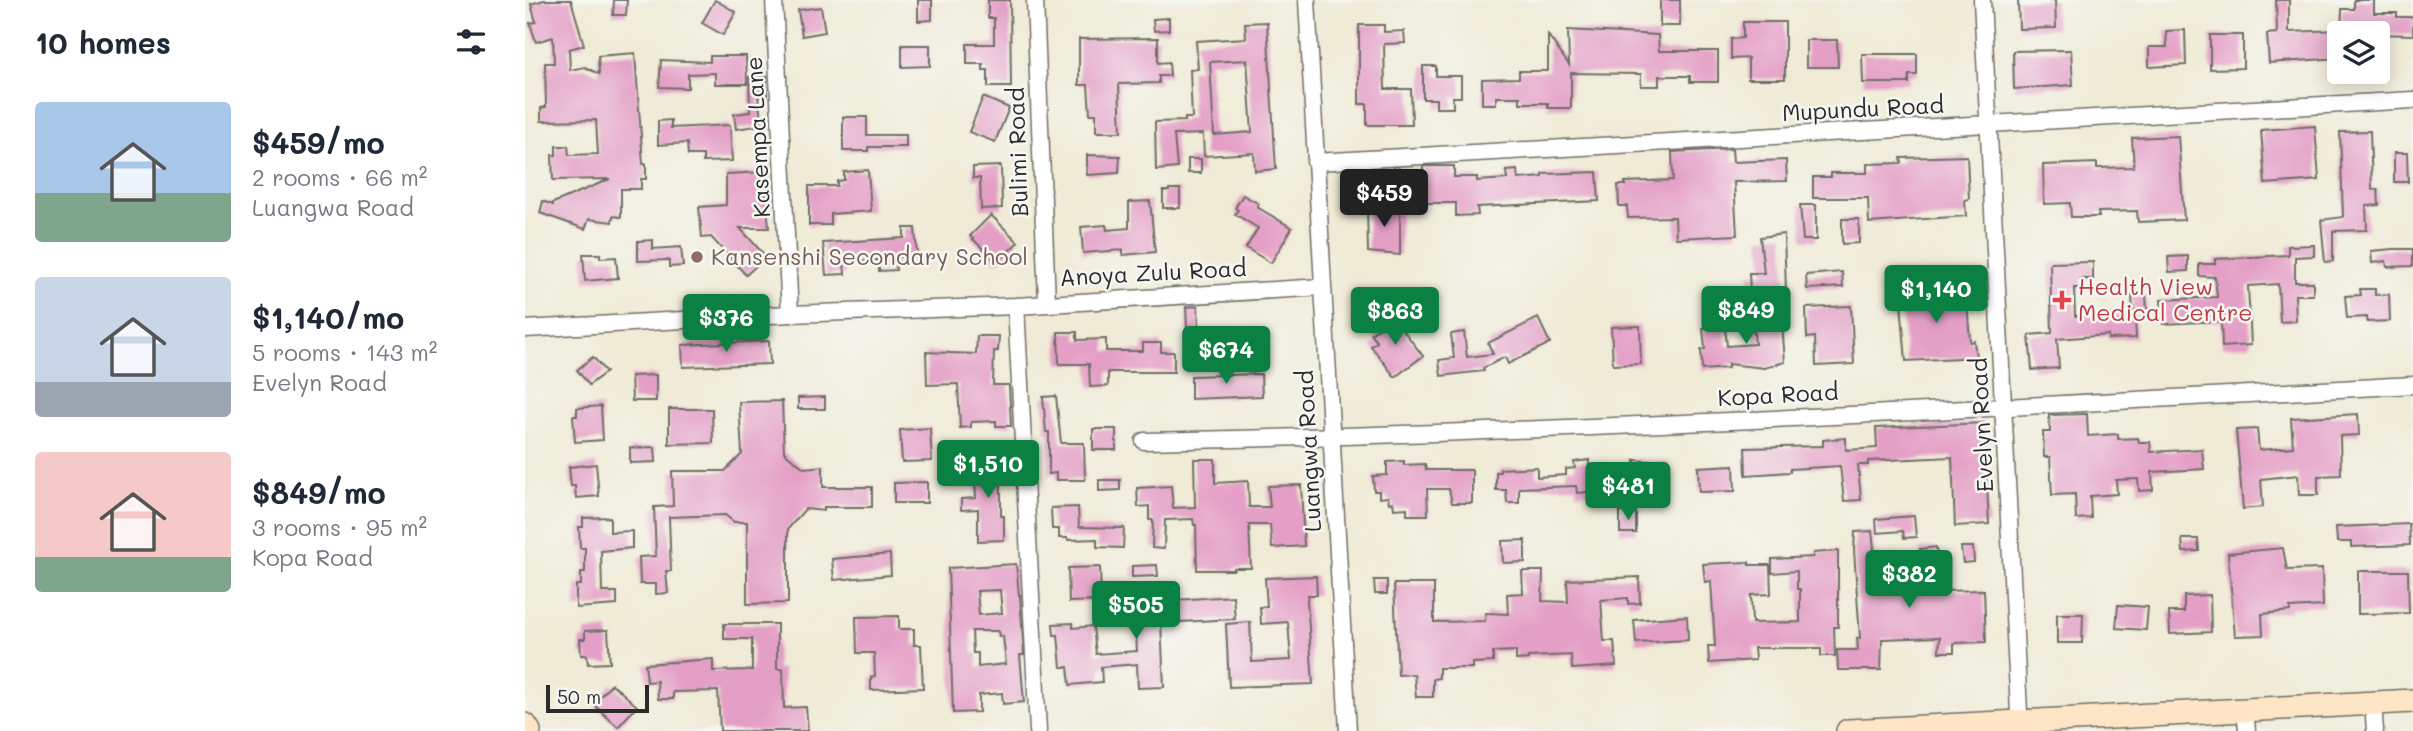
<!DOCTYPE html>
<meta charset="utf-8">
<style>
body{margin:0;font-family:Mali,sans-serif;background:#f2f2f3;color:#1f2937;height:100vh;display:flex;flex-direction:column;font-size:26px;white-space:nowrap}
*{box-sizing:border-box;margin:0}
p{font-size:23px;color:#747a83}
.icon{flex:none;width:38px;height:38px;fill:none;stroke:currentColor;stroke-width:2;stroke-linecap:round;stroke-linejoin:round}
.map{position:relative;flex:1;overflow:hidden}
.side{display:flex;flex-direction:column;background:#fff;width:525px}
.side>*{flex:none}
.controls{position:absolute;left:1802px;top:21px;display:grid;gap:14px}
.controls a{display:grid;place-items:center;width:63px;height:63px;border-radius:7px;background:#fff;box-shadow:0 4px 18px #0003;font-size:35px}
.scale{position:absolute;left:21px;bottom:18px;width:103px;box-sizing:border-box;padding-left:7px;border:4px solid #2b2b2b;border-top:0;font-size:19px;line-height:24px;white-space:nowrap;color:#2b2b2b;-webkit-text-stroke:5px #f6f6f2;paint-order:stroke}
.price{position:absolute;translate:-50% -60px;padding:0 16px;border-radius:7px;background:#0b8043;color:#fff;font-size:23px;line-height:46px;filter:drop-shadow(0 2px 4px #0008)}
.price::after{content:'';position:absolute;left:50%;top:42px;width:21px;height:16px;margin-left:-10px;background:inherit;clip-path:polygon(0 0,100% 0,50% 100%)}
.price.selected{background:#222;color:#fff}
ul{padding:0;list-style:none}
li{display:flex;align-items:center;gap:21px;height:175px;padding:0 35px}
li span{display:grid;place-items:center;flex:none;width:196px;height:140px;border-radius:7px;color:#555}
li>.icon{margin-inline-start:auto}
span .icon{width:84px;height:84px;fill:#fffc;stroke-width:1}
li b{font-size:30px}
h2{display:flex;justify-content:space-between;align-items:center;height:84px;padding:0 35px;font-size:30px}
main{display:flex;flex:1;min-height:0}
.map>svg:first-child{display:block}
</style>
<main>
<section class="side">
<h2>10 homes<svg class="icon" aria-label="filters" viewBox="0 0 24 24"><path d="M4 7h16M4 17h16"/><circle cx="9" cy="7" r="2"/><circle cx="15" cy="17" r="2"/></svg></h2>
<ul>
<li><span style="background:linear-gradient(#a9c7e8 65%,#7fa58c 0)"><svg class="icon" aria-label="home" viewBox="0 0 24 24"><path d="M3 11l9-7 9 7M6 9v11h12V9"/></svg></span><div><b>$459/mo</b><p>2 rooms · 66 m²</p><p>Luangwa Road</p></div></li>
<li><span style="background:linear-gradient(#c9d6e8 75%,#9aa5b1 0)"><svg class="icon" aria-label="home" viewBox="0 0 24 24"><path d="M3 11l9-7 9 7M6 9v11h12V9"/></svg></span><div><b>$1,140/mo</b><p>5 rooms · 143 m²</p><p>Evelyn Road</p></div></li>
<li><span style="background:linear-gradient(#f6c9c9 75%,#7fa58c 0)"><svg class="icon" aria-label="home" viewBox="0 0 24 24"><path d="M3 11l9-7 9 7M6 9v11h12V9"/></svg></span><div><b>$849/mo</b><p>3 rooms · 95 m²</p><p>Kopa Road</p></div></li>
</ul>
</section>
<div class="map">
<svg width="1888" height="731" viewBox="0 0 1888 731">
<rect width="100%" height="100%" fill="#f6f6f2"/>
<filter id="ink" filterUnits="userSpaceOnUse"><feTurbulence type="fractalNoise" baseFrequency=".0143" numOctaves="2"/><feDisplacementMap in="SourceGraphic" scale="14" xChannelSelector="R" yChannelSelector="G"/><feConvolveMatrix kernelMatrix="1 2 1 2 8 2 1 2 1" color-interpolation-filters="sRGB"/></filter>
<filter id="wash" filterUnits="userSpaceOnUse"><feTurbulence type="fractalNoise" baseFrequency=".00686" numOctaves="4" result="noise"/><feDisplacementMap in="SourceGraphic" scale="28" xChannelSelector="R" yChannelSelector="G"/><feGaussianBlur stdDeviation="1.57" result="paint"/><feColorMatrix in="noise" values="0 0 0 0 0 0 0 0 0 0 0 0 0 0 0 0 0 1.4 0 .05"/><feComposite in="paint" operator="in"/></filter>
<g filter="url(#wash)">
<rect width="100%" height="100%" fill="#efebd6"/>
<g id="blocks">
<!-- building -->
<g fill="#e49fc6" fill-rule="evenodd">
<path d="M19,0H46L59,45L44,49L45,70L60,67L74,74L73,56L110,53L118,164H121V179H116V189H96V217L88,216L87,222L64,219L60,229L15,213L18,201L28,205V203L85,179L28,180L27,155H31V146H43L44,155L73,154L71,120L16,121V108L21,107L20,63H29L28,37L11,42L5,23L11,22L6,4Z"/>
<path d="M89,0H102L101,15H88Z"/>
<path d="M190,0L211,12L198,35L177,23Z"/>
<path d="M393,0H407V20L393,21Z"/>
<path d="M463,0H485L486,87H463V70H458V64H442V44H469V18H463Z"/>
<rect x="1135" y="0" width="20" height="26"/>
<path d="M1493,0H1530L1531,28L1494,29Z"/>
<path d="M1751,0H1764V32L1815,30V58L1744,63L1742,34L1752,33Z"/>
<path d="M1829,0H1849V13H1872V17H1888V35L1816,33L1817,9H1829Z"/>
<path d="M296,7L300,32L277,36L273,10Z"/>
<path d="M644,18V30L629,31L628,19Z"/>
<path d="M742,22L751,169L730,171L729,153L679,156L678,134L649,135L652,168L631,170L630,122L660,121V118H667L665,70L673,69L671,41L721,38L720,23ZM722,60L727,132L689,135L685,62Z"/>
<path d="M1218,22H1260V79H1223V58L1206,59V39L1218,38Z"/>
<path d="M834,25H859V32L879,31L880,43L859,44L860,89H886L887,125H842V104H834Z"/>
<path d="M1043,30L1133,35L1134,51H1193V82H1165V76H1134V86H1116V74L1046,73V108H1023V103H995V97H971V104H957V79L994,78V71H1023V35L1044,65Z"/>
<path d="M1660,30L1661,65L1624,67V47H1642L1641,31Z"/>
<path d="M1685,35H1718V68L1685,69Z"/>
<path d="M633,38V63L644,62L645,76H634V83L594,84L596,132H571V114H565L563,85H554V39Z"/>
<path d="M1281,40H1312L1313,67H1281Z"/>
<path d="M377,45H405V66L377,67Z"/>
<path d="M1546,50L1548,85L1489,89L1488,51Z"/>
<path d="M1337,54H1392V75H1384V83H1338Z"/>
<path d="M185,56H221L222,84H190V73L163,74V88L134,87L136,60L185,62Z"/>
<path d="M898,66H911V76H936V97H928V108H911V99H898Z"/>
<path d="M224,77H242V96L233,97L237,125L211,129L209,114L225,112Z"/>
<path d="M458,97L484,108L470,142L444,132Z"/>
<path d="M318,117H342V135H381V147H343V151H318Z"/>
<path d="M146,120V128L205,125L207,161L178,162V155H163L162,143L133,145V121Z"/>
<path d="M1790,126L1794,180L1740,184L1736,130Z"/>
<path d="M1845,131L1847,189H1853L1854,205L1841,206L1842,230L1808,231V261L1800,262L1796,220L1818,217L1815,132Z"/>
<path d="M1653,136L1659,220L1613,222L1612,211L1573,212L1574,217H1546L1545,203L1519,204L1518,165L1572,163V168L1609,167L1607,138Z"/>
<path d="M1207,149L1208,162L1261,160L1262,181L1209,182L1212,235L1151,238L1150,217L1103,218L1102,206H1094L1093,185H1100V182L1148,180L1147,152Z"/>
<path d="M1869,153H1882L1883,182H1869Z"/>
<path d="M562,155L595,156L594,173L562,175Z"/>
<path d="M1442,156L1444,199L1440,200L1441,216L1344,223L1343,198H1288V177H1306V173H1342V164L1377,163L1376,158Z"/>
<rect x="663" y="159" width="13" height="14"/>
<path d="M476,166L477,208L456,209L455,178H448V167Z"/>
<path d="M898,166H929V177H952V181L982,179L981,171L992,170L993,179L1018,177V174L1072,172L1074,201L952,207L953,215L931,216V203H898Z"/>
<path d="M343,170L346,211L306,214V225H284V186H312V181L319,180V172Z"/>
<path d="M239,172L244,228H215L241,257L221,275L186,237L177,238L174,207L201,205V174Z"/>
<path d="M644,189H655V208H638V191H644Z"/>
<path d="M718,195L734,204L732,207L767,228L746,263L721,248L733,228L710,214L713,210L710,208Z"/>
<path d="M625,201L630,252L598,255V250L558,253L556,227L581,225L582,230L604,228V202Z"/>
<path d="M842,204H875V255L843,252Z"/>
<path d="M1275,205H1291V240H1278Z"/>
<path d="M466,215L493,242L472,263L445,236Z"/>
<path d="M1317,219H1334V243L1317,244Z"/>
<path d="M379,228H390L392,256L370,257L371,270L354,271L353,260L319,262L320,274L301,275L298,243L379,238Z"/>
<path d="M1259,234L1261,290L1225,291L1224,273H1239L1235,237Z"/>
<path d="M128,240V249L156,247L158,266L144,267V260L113,261V241Z"/>
<path d="M1789,245V256L1770,257V282H1788V295H1770L1771,321L1755,322L1753,284L1723,286L1726,345L1697,347L1696,321L1638,324L1636,300L1692,297L1690,277L1674,276V264H1690V259L1763,255V246Z"/>
<path d="M1868,249H1888V266L1862,267L1861,261L1847,263L1846,251Z"/>
<path d="M58,254H75V258L91,257L93,278L60,281Z"/>
<path d="M1663,256V271L1644,272L1643,257Z"/>
<path d="M1568,262V279H1556V288H1549L1550,316L1610,314L1611,338L1583,339V335L1532,339L1534,368L1507,370L1504,335L1527,333L1525,263Z"/>
<path d="M1317,272L1318,287L1282,289L1281,275Z"/>
<path d="M1441,287L1445,342L1449,341L1451,357L1381,361L1375,292Z"/>
<path d="M1835,289H1850V295L1864,294L1865,321L1842,322V317L1822,318L1820,296L1836,295Z"/>
<path d="M1621,295L1622,310L1608,311L1607,296Z"/>
<path d="M673,306L675,349H663L661,307Z"/>
<path d="M1326,306L1329,364L1291,366L1290,337L1282,338L1281,308Z"/>
<path d="M1256,310L1260,362L1239,368L1203,364V368L1177,370L1176,350L1180,349L1178,328L1200,327L1202,346L1230,344L1228,323L1234,322L1235,312Z"/>
<path d="M868,317L898,356L870,377L846,346L852,342L846,334Z"/>
<path d="M1013,318L1025,343L983,364L980,357L958,368L959,371L916,376L914,360L929,358L926,334L939,332L942,357L968,354L963,343Z"/>
<path d="M1115,326L1116,364L1088,365L1086,327Z"/>
<path d="M533,332H552V340L581,339V351H618V343H636V352H649V372H583V386L565,387L564,364H534Z"/>
<path d="M452,336H474L473,351H469L468,385H484L486,426H471V421L446,422V427L435,428L433,384L402,385L401,352L451,354Z"/>
<path d="M244,341L245,364L158,367L157,345Z"/>
<path d="M68,357L81,372L64,385L52,370Z"/>
<path d="M736,374L737,396L666,399V376Z"/>
<path d="M131,375V401H107L106,376Z"/>
<path d="M531,396L536,443H559L560,480H531V473L524,474V432H521L518,397Z"/>
<path d="M300,397V409H273V398Z"/>
<path d="M257,401L259,452L279,468L298,466V487H347V507H299V511L280,509L263,529V603L222,604V522H209L200,515L144,517L146,571H141L143,593L131,594V584H115L114,557L131,556L129,507L148,506L147,471H200L217,454L214,402Z"/>
<path d="M76,406L78,440L50,442L48,416H52V408Z"/>
<path d="M144,409H187L188,443L144,444Z"/>
<path d="M1562,414L1563,436L1593,434V439L1613,438L1614,442H1625L1626,452L1677,449L1679,469L1627,472L1628,490L1614,491L1613,479L1591,480L1592,494L1565,496L1566,518L1551,519L1550,494L1527,495L1525,457H1519L1518,432H1525L1524,415Z"/>
<path d="M1833,414L1834,435L1815,436L1816,475L1793,476V495H1774L1773,475L1736,479L1738,507L1718,509L1711,430L1732,429L1734,450L1768,447L1766,418Z"/>
<path d="M1459,423L1464,524L1430,526L1427,457L1343,461V465H1333L1336,500L1319,501L1315,466L1265,469V472L1221,475L1220,448L1298,446V440L1321,438V450L1352,448L1351,428Z"/>
<path d="M405,428L407,461L377,462L375,430Z"/>
<rect x="568" y="429" width="23" height="21"/>
<path d="M130,447L131,462L105,463V448Z"/>
<path d="M476,458V516H479V540L453,541V509L436,510V499L451,498L449,459Z"/>
<path d="M669,459H690V483L723,481L724,507H745L743,486L776,485L779,546L747,548L745,525H724L726,568H709V570H672L671,525H669L668,519L640,520L639,549L627,548L628,520H624V506L613,507L612,488L646,486L648,508L670,507Z"/>
<path d="M1064,460V466L1076,465L1077,486L1063,487V492L1052,493L1051,486L994,488V503H982L981,490H971V472H975V469L1012,467V477L1041,475V469L1050,468L1049,462Z"/>
<path d="M1110,460L1144,463L1142,494L1108,491Z"/>
<path d="M879,461V465L900,464L901,470H947V503H927L924,489H902L903,515H882V508L869,509L868,502L864,503L863,497L854,498V491H849L848,476L862,475V462Z"/>
<path d="M71,464L74,496L51,498L50,486H46L44,467Z"/>
<path d="M1209,465L1210,491L1174,492L1173,467Z"/>
<path d="M574,480H595V490L574,491Z"/>
<path d="M402,482V503H369V483Z"/>
<path d="M553,507L554,527L599,528L598,548L572,547V539L543,540L542,538H534V529H527L526,508Z"/>
<rect x="1095" y="512" width="16" height="21"/>
<path d="M1389,516L1391,537L1379,538L1378,531L1352,533L1351,519Z"/>
<path d="M85,517V532L107,531V548L76,551L77,592H92V605L51,608V585H56V572H60V548H55L54,527H58V518Z"/>
<path d="M1884,524L1885,545L1826,547V542H1812L1811,527Z"/>
<path d="M1347,531L1354,590L1400,589L1395,549L1411,547L1416,591L1459,590L1461,642L1429,643V652H1414L1415,637L1357,639L1356,670H1313L1312,650H1333L1332,638H1335L1329,550L1330,532Z"/>
<path d="M1657,539H1673L1674,551L1658,552Z"/>
<path d="M1000,540V562L978,563L977,541Z"/>
<path d="M1436,547H1448L1449,562L1438,563Z"/>
<path d="M1758,548L1762,570L1797,569L1798,606L1765,608V611L1737,614L1738,635L1710,636L1703,553Z"/>
<path d="M1313,551V627H1309L1310,656H1296V649H1289V648H1229L1230,660L1184,663L1183,646H1190L1186,581L1180,582L1178,564L1224,562V565H1245L1246,594L1226,595L1227,623L1275,622V589H1272V571L1247,573V559L1288,557V553Z"/>
<path d="M365,554L366,575L309,580L307,559Z"/>
<path d="M491,564L494,595H495L499,655H495L499,702L478,704L477,693L454,695V712L428,713L423,568ZM475,590L477,613L454,615L452,591ZM447,631H473L474,636H478L481,664L453,667V653H448Z"/>
<path d="M632,565L633,576L607,577V566Z"/>
<path d="M575,567L576,601L544,602L543,568Z"/>
<path d="M997,571H1018L1017,601L1043,602L1042,580L1114,577L1115,603L1103,604V598L1076,600L1079,641H1089L1091,666L1047,669L1046,655L1003,657V659L991,660V651L968,652V662L947,663V668H914V678L908,679V697H891L889,674L873,675L869,584H909V622L960,621L961,613L983,614L982,594L998,593Z"/>
<path d="M1833,571H1883L1884,613L1833,614Z"/>
<path d="M791,576L792,595H783L782,600L788,684L704,687L701,624L725,622L727,662L766,660L763,622L736,624L735,607L742,606L740,578Z"/>
<path d="M849,580H862V594H850Z"/>
<path d="M1685,595L1686,632L1645,634L1644,612H1659V596Z"/>
<path d="M708,596L710,619L636,623L639,687L613,688L612,664L576,667L577,682L545,685L543,667H536L533,635H529L528,624L548,623V628L568,626L571,654L612,651L610,618L624,617L623,602Z"/>
<path d="M1593,605L1623,607L1621,630L1591,628Z"/>
<path d="M1532,614H1558L1557,643H1532Z"/>
<path d="M374,616V629H389V645H396L398,688L346,690V677L350,676L349,653H332L331,617Z"/>
<path d="M1162,616L1163,640L1111,643L1109,620Z"/>
<path d="M199,624H252V669H258L259,708L281,707L283,731H195L193,691L148,692V699H133L132,681L122,682L120,664L188,659V671L227,670V639H199Z"/>
<path d="M83,630L85,663L63,664L62,655H56L55,639H60V631Z"/>
<path d="M87,684L112,706L93,727L68,704Z"/>
</g>
</g>
</g>
<g filter="url(#ink)">
<use href="#blocks" fill-opacity="0" stroke="#706e67" stroke-width="2"/>
<g fill="none" stroke-linecap="round" stroke-linejoin="round">
<!-- street casing -->
<g stroke="#706e67" stroke-width="19">
<g id="street">
<path d="M249,0L265,314"/>
<path d="M510,0L522,302"/>
<path d="M782,0L823,731"/>
<path d="M1457,0L1495,731"/>
<path d="M790,162L1888,100"/>
<path d="M491,306L513,731"/>
<path d="M0,329L265,314L491,306L797,287"/>
<path d="M619,441C1042,433 1465,408 1888,385"/>
<path d="M1848,703L1850,731"/>
<path d="M1720,710L1722,731"/>
</g>
</g>
<!-- secondary casing -->
<g stroke="#706e67" stroke-width="26">
<g id="secondary">
<path d="M0,725L4,731"/>
<path d="M1323,731L1888,701"/>
</g>
</g>
<!-- street -->
<use href="#street" stroke="#fff" stroke-width="16"/>
<!-- secondary -->
<use href="#secondary" stroke="#fee5c5" stroke-width="23"/>
</g>
</g>
<!-- markers -->
<circle fill="#8d6e63" stroke="#f6f6f2" stroke-width="2.5" cx="172" cy="257" r="7"/>
<path fill="#e0444e" stroke="#f6f6f2" stroke-width="2.5" d="M1533.5 289.5h7v7h7v7h-7v7h-7v-7h-7v-7h7z"/>
<g text-anchor="middle" stroke-width="5" stroke-linejoin="round" paint-order="stroke">
<!-- street labels -->
<g font-size="23" fill="#2b2b2b" stroke="#f6f6f2">
<text transform="translate(1338 109) rotate(-3)" y="8">Mupundu Road</text>
<text transform="translate(233 137) rotate(-93)" y="8">Kasempa Lane</text>
<text transform="translate(493 152) rotate(-92)" y="8">Bulimi Road</text>
<text transform="translate(628 273) rotate(-3)" y="8">Anoya Zulu Road</text>
<text transform="translate(1253 395) rotate(-3)" y="8">Kopa Road</text>
<text transform="translate(1457 425) rotate(-93)" y="8">Evelyn Road</text>
<text transform="translate(784 451) rotate(-93)" y="8">Luangwa Road</text>
</g>
<!-- education labels -->
<g font-size="23" fill="#785e54" stroke="#f6f6f2" text-anchor="start">
<text x="186" y="265">Kansenshi Secondary School</text>
</g>
<!-- health labels -->
<g font-size="23" fill="#be3a42" stroke="#f6f6f2" text-anchor="start">
<text x="1553" y="295">Health View<tspan x="1553" dy="26">Medical Centre</tspan></text>
</g>
</g>
</svg>
<div class="controls">
<a><svg class="icon" aria-label="layers" viewBox="0 0 24 24"><path d="M12 4l9 5-9 5-9-5zM3 14l9 5 9-5"/></svg></a>
</div>
<div class="scale">50 m</div>
<b class="price selected" style="left:859px;top:229px">$459</b>
<b class="price" style="left:1411px;top:325px">$1,140</b>
<b class="price" style="left:1221px;top:346px">$849</b>
<b class="price" style="left:870px;top:347px">$863</b>
<b class="price" style="left:201px;top:354px">$376</b>
<b class="price" style="left:701px;top:386px">$674</b>
<b class="price" style="left:463px;top:500px">$1,510</b>
<b class="price" style="left:1103px;top:522px">$481</b>
<b class="price" style="left:1384px;top:610px">$382</b>
<b class="price" style="left:611px;top:641px">$505</b>
</div>
</main>
